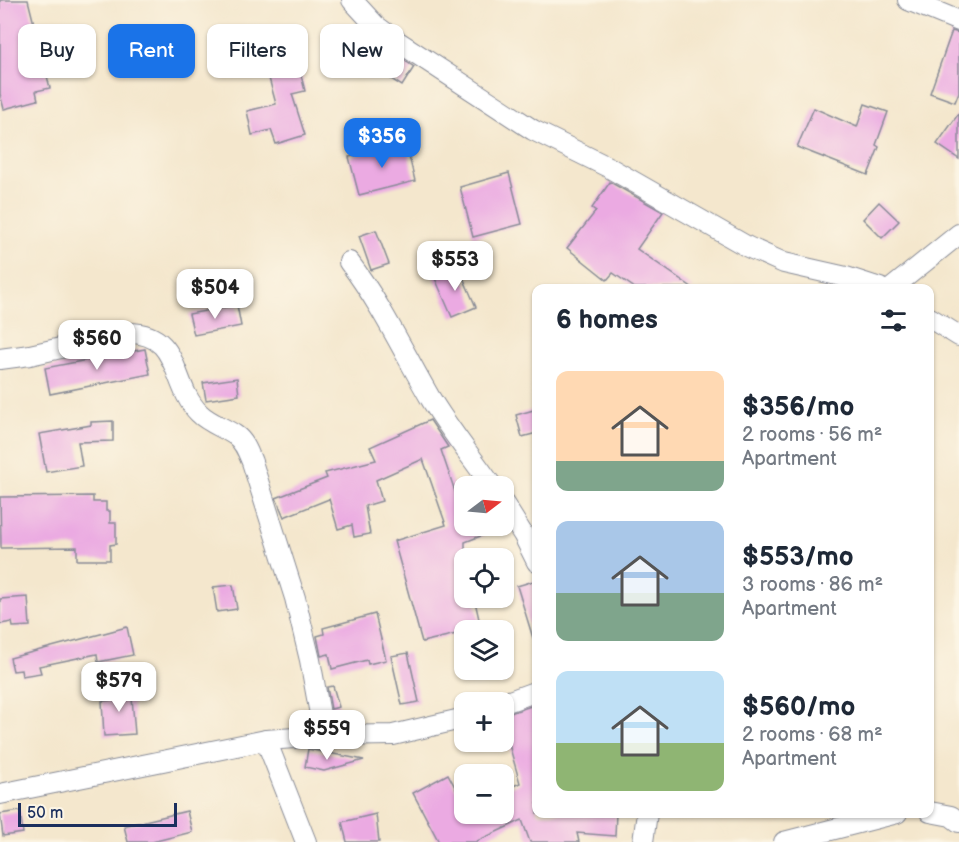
<!DOCTYPE html>
<meta charset="utf-8">
<style>
body{margin:0;font-family:"Balsamiq Sans",sans-serif;background:#f2f2f3;color:#1f2937;height:100vh;display:flex;flex-direction:column;font-size:22px;white-space:nowrap}
*{box-sizing:border-box;margin:0}
p{font-size:20px;color:#747a83}
.icon{flex:none;width:33px;height:33px;fill:none;stroke:currentColor;stroke-width:2;stroke-linecap:round;stroke-linejoin:round}
.map{position:relative;flex:1;overflow:hidden}
.panel{position:absolute;left:532px;top:284px;width:402px;height:534px;display:flex;flex-direction:column;background:#fff;border-radius:12px;box-shadow:0 2px 4px #0004}
.panel>*{flex:none}
.top-card{position:absolute;left:18px;top:24px;width:424px;height:54px;display:flex;gap:12px}
.needle{width:39px;rotate:74deg}
.tools{position:absolute;left:454px;top:476px;display:grid;gap:12px}
.tools a{display:grid;place-items:center;width:60px;height:60px;border-radius:12px;background:#fff;box-shadow:0 2px 4px #0004;font-size:30px}
.scale{position:absolute;left:18px;bottom:15px;width:159px;box-sizing:border-box;padding-left:6px;border:3px solid #1b2f5e;border-top:0;font-size:16px;line-height:21px;white-space:nowrap;color:#1b2f5e;-webkit-text-stroke:4px #fcf5e5;paint-order:stroke}
.price{position:absolute;translate:-50% -51px;padding:0 14px;border-radius:12px;background:#fff;color:#222;font-size:20px;line-height:39px;filter:drop-shadow(0 2px 3px #0008)}
.price::after{content:'';position:absolute;left:50%;top:36px;width:18px;height:14px;margin-left:-9px;background:inherit;clip-path:polygon(0 0,100% 0,50% 100%)}
.price.current{background:#1a73e8;color:#fff}
ul{padding:0;list-style:none}
li{display:flex;align-items:center;gap:18px;height:150px;padding:0 24px}
li span{display:grid;place-items:center;flex:none;width:168px;height:120px;border-radius:12px;color:#555}
li>.icon{margin-inline-start:auto}
span .icon{width:72px;height:72px;fill:#fffc;stroke-width:1}
li b{font-size:26px}
h2{display:flex;justify-content:space-between;align-items:center;height:72px;padding:0 24px;font-size:26px}
.pill{padding:0 21px;border-radius:12px;background:#fff;box-shadow:0 2px 4px #0004;font-size:21px;line-height:54px}
.pill.current{background:#1a73e8;color:#fff}
.map>svg:first-child{display:block}
</style>
<div class="map">
<svg width="959" height="842" viewBox="0 0 959 842">
<rect width="100%" height="100%" fill="#fcf5e5"/>
<filter id="ink" filterUnits="userSpaceOnUse"><feTurbulence type="fractalNoise" baseFrequency=".0167" numOctaves="2"/><feDisplacementMap in="SourceGraphic" scale="12" xChannelSelector="R" yChannelSelector="G"/><feConvolveMatrix kernelMatrix="1 2 1 2 8 2 1 2 1" color-interpolation-filters="sRGB"/></filter>
<filter id="wash" filterUnits="userSpaceOnUse"><feTurbulence type="fractalNoise" baseFrequency=".008" numOctaves="4" result="noise"/><feDisplacementMap in="SourceGraphic" scale="24" xChannelSelector="R" yChannelSelector="G"/><feGaussianBlur stdDeviation="1.35" result="paint"/><feColorMatrix in="noise" values="0 0 0 0 0 0 0 0 0 0 0 0 0 0 0 0 0 1.4 0 .05"/><feComposite in="paint" operator="in"/></filter>
<g filter="url(#wash)">
<rect width="100%" height="100%" fill="#f4e7cd"/>
<g id="blocks">
<!-- building -->
<g fill="#ebaae2">
<path d="M0,0H28L50,88L36,91L38,100L4,109L0,94Z"/>
<path d="M952,31L959,33V92L955,102L930,93Z"/>
<path d="M389,50L414,67L402,86L377,70Z"/>
<path d="M297,59L305,91L292,94L305,135L276,144L271,130L252,135L247,111L276,104L266,67Z"/>
<path d="M865,104L888,112L876,145L879,147L868,175L797,147L814,108L857,127Z"/>
<path d="M959,113V159L937,144Z"/>
<path d="M406,143L415,181L359,195L349,157Z"/>
<path d="M509,173L522,224L473,237L460,187Z"/>
<path d="M610,182L663,212L637,249L693,288H635L613,273L607,280L567,248L596,211L592,208Z"/>
<path d="M879,202L899,221L882,238L863,219Z"/>
<path d="M376,230L389,264L371,270L359,236Z"/>
<path d="M458,266L476,307L452,317L434,276Z"/>
<path d="M237,305L241,326L194,335L189,314Z"/>
<path d="M145,349L150,374L50,394L45,368Z"/>
<path d="M237,378L239,395L206,400L203,383Z"/>
<path d="M537,409V433L522,437L516,415Z"/>
<path d="M430,420L448,447L441,450L462,512L465,511V525H503L504,527L465,542V597H474L481,628L465,630V632L422,642L394,541L446,525L423,459L376,480L382,501L365,506L370,534L354,537L352,525L338,529L329,499L284,517L276,498L327,478L325,473L376,460L370,447Z"/>
<path d="M113,421V441L78,442L82,466L46,472L39,434L91,425V422Z"/>
<path d="M93,496V502H106V511H110V523H116V544L110,545V560H77V547L1,548L0,497Z"/>
<path d="M537,580V638H533L517,586Z"/>
<path d="M233,585L237,609L217,612L213,587Z"/>
<path d="M28,597L30,626L13,627L12,622L0,624V599Z"/>
<path d="M375,614L386,660L368,664L367,660L332,669L329,654L321,656L317,636L324,634L323,628Z"/>
<path d="M127,627L133,655L98,662L97,654L39,666L41,673L22,676L21,670L13,671L10,658Z"/>
<path d="M408,653L419,702L402,705L391,656Z"/>
<path d="M131,686L135,734L104,736L102,701L113,700L112,688Z"/>
<path d="M333,686L339,707L331,709L327,687Z"/>
<path d="M537,704V813H616L615,836L577,833L579,842H530L522,820L475,842H439L413,793L448,774L465,806V813H504V790L520,783L504,727V715Z"/>
<path d="M308,749L364,760L324,771L305,767Z"/>
<path d="M20,811L23,833L3,836L0,814Z"/>
<path d="M187,811L192,832L152,842H128L124,826Z"/>
<path d="M376,814L379,842H347L342,822Z"/>
</g>
</g>
</g>
<g filter="url(#ink)">
<use href="#blocks" fill-opacity="0" stroke="#888b96" stroke-width="1.5"/>
<g fill="none" stroke-linecap="round" stroke-linejoin="round">
<!-- street casing -->
<g stroke="#888b96" stroke-width="22">
<g id="street">
<path d="M352,0L375,25L394,39L533,130L608,167L748,247L784,263L846,277L880,288"/>
<path d="M908,0L959,21"/>
<path d="M349,262C381,304 403,351 429,396C448,428 471,456 492,486"/>
<path d="M892,288L959,234"/>
<path d="M930,318L959,336"/>
<path d="M0,359L30,355L127,333C182,332 170,384 199,413C209,423 223,427 235,435C244,441 248,452 252,462L295,598L310,660L324,736"/>
<path d="M504,504L524,536L537,562"/>
<path d="M504,703L537,691"/>
<path d="M266,740L306,842"/>
<path d="M0,794L266,740L324,736L393,735L465,718"/>
<path d="M930,812L951,816L959,822"/>
<path d="M643,842L647,813"/>
<path d="M784,842L897,813"/>
</g>
</g>
<!-- street -->
<use href="#street" stroke="#fff" stroke-width="20"/>
</g>
</g>
</svg>
<div class="tools">
<a><svg class="needle" viewBox="-14 -14 28 28"><path d="M0-13l5 13h-10z" fill="#e53935"/><path d="M0 13l5-13h-10z" fill="#747a83"/></svg></a>
<a><svg class="icon" aria-label="locate" viewBox="0 0 24 24"><circle cx="12" cy="12" r="6"/><path d="M12 2v4M12 18v4M2 12h4M18 12h4"/></svg></a>
<a><svg class="icon" aria-label="layers" viewBox="0 0 24 24"><path d="M12 4l9 5-9 5-9-5zM3 14l9 5 9-5"/></svg></a>
<a>+</a>
<a>−</a>
</div>
<div class="scale">50 m</div>
<b class="price current" style="left:382px;top:169px">$356</b>
<b class="price" style="left:455px;top:292px">$553</b>
<b class="price" style="left:215px;top:320px">$504</b>
<b class="price" style="left:97px;top:371px">$560</b>
<b class="price" style="left:119px;top:713px">$579</b>
<b class="price" style="left:327px;top:761px">$559</b>
<div class="top-card">
<a class="pill">Buy</a>
<a class="pill current">Rent</a>
<a class="pill">Filters</a>
<a class="pill">New</a>
</div>
<section class="panel">
<h2>6 homes<svg class="icon" aria-label="filters" viewBox="0 0 24 24"><path d="M4 7h16M4 17h16"/><circle cx="9" cy="7" r="2"/><circle cx="15" cy="17" r="2"/></svg></h2>
<ul>
<li><span style="background:linear-gradient(#ffd9b3 75%,#7fa58c 0)"><svg class="icon" aria-label="home" viewBox="0 0 24 24"><path d="M3 11l9-7 9 7M6 9v11h12V9"/></svg></span><div><b>$356/mo</b><p>2 rooms · 56 m²</p><p>Apartment</p></div></li>
<li><span style="background:linear-gradient(#a9c7e8 60%,#7fa58c 0)"><svg class="icon" aria-label="home" viewBox="0 0 24 24"><path d="M3 11l9-7 9 7M6 9v11h12V9"/></svg></span><div><b>$553/mo</b><p>3 rooms · 86 m²</p><p>Apartment</p></div></li>
<li><span style="background:linear-gradient(#bfe0f5 60%,#8fb573 0)"><svg class="icon" aria-label="home" viewBox="0 0 24 24"><path d="M3 11l9-7 9 7M6 9v11h12V9"/></svg></span><div><b>$560/mo</b><p>2 rooms · 68 m²</p><p>Apartment</p></div></li>
</ul>
</section>
</div>
